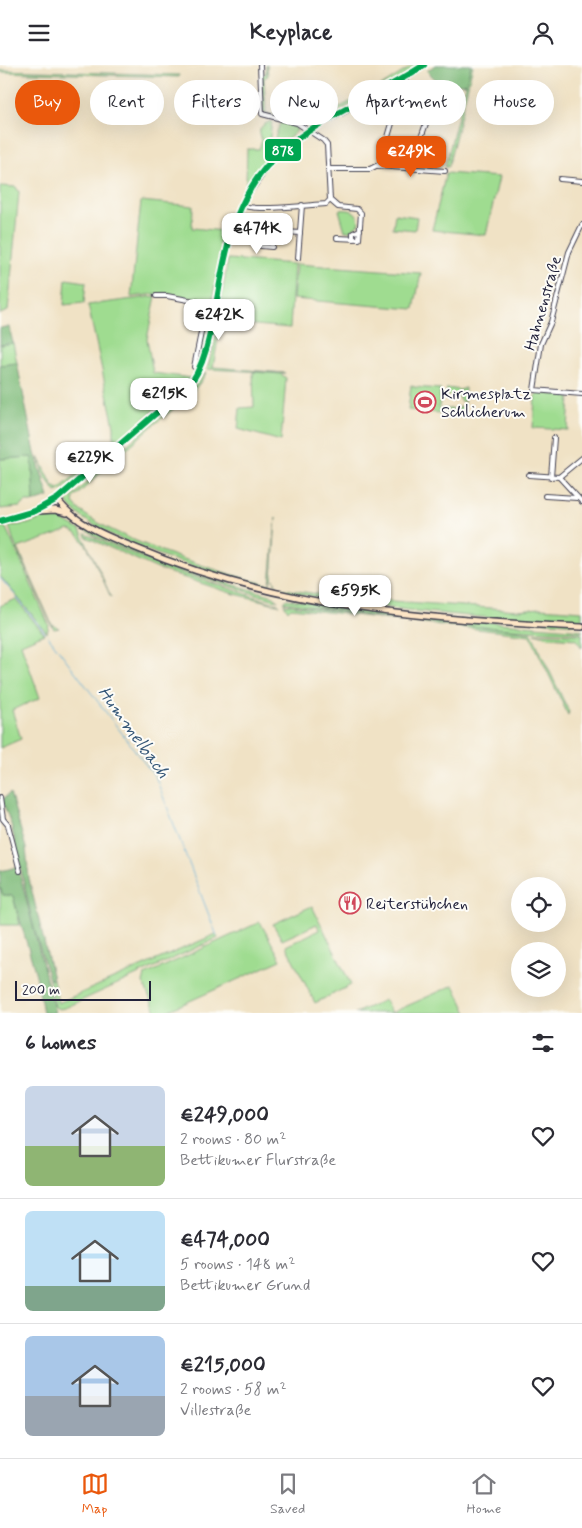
<!DOCTYPE html>
<meta charset="utf-8">
<style>
body{margin:0;font-family:Mynerve,sans-serif;background:#f2f2f3;color:#2b2b33;height:100vh;display:flex;flex-direction:column;font-size:19px;white-space:nowrap}
*{box-sizing:border-box;margin:0}
p{font-size:16px;color:#7c7c81}
.icon{flex:none;width:28px;height:28px;fill:none;stroke:currentColor;stroke-width:2;stroke-linecap:round;stroke-linejoin:round}
.map{position:relative;height:948px;overflow:hidden}
.side{display:flex;flex-direction:column;background:#fff;flex:1}
.side>*{flex:none}
.guide{position:absolute;left:15px;top:15px;width:552px;height:45px;display:flex;gap:10px}
.fabs{position:absolute;left:511px;top:812px;display:grid;gap:10px}
.fabs a{display:grid;place-items:center;width:55px;height:55px;border-radius:50%;background:#fff;box-shadow:0 5px 20px #0002;font-size:25px}
.scale{position:absolute;left:15px;bottom:12px;width:136px;box-sizing:border-box;padding-left:5px;border:2px solid #22223b;border-top:0;font-size:14px;line-height:18px;white-space:nowrap;color:#22223b;-webkit-text-stroke:4px #fdfcf7;paint-order:stroke}
.price{position:absolute;translate:-50% -42px;padding:0 11px;border-radius:10px;background:#fff;color:#222;font-size:16px;line-height:32px;filter:drop-shadow(0 1px 2px #0008)}
.price::after{content:'';position:absolute;left:50%;top:30px;width:15px;height:11px;margin-left:-8px;background:inherit;clip-path:polygon(0 0,100% 0,50% 100%)}
.price.selected{background:#ea580c;color:#fff}
ul{padding:0;list-style:none}
li{display:flex;align-items:center;gap:15px;height:125px;padding:0 25px}
li+li{border-top:1px solid #e1e1e2}
li span{display:grid;place-items:center;flex:none;width:140px;height:100px;border-radius:8px;color:#555}
li>.icon{margin-inline-start:auto}
span .icon{width:60px;height:60px;fill:#fffc;stroke-width:1}
li b{font-size:21px}
h2{display:flex;justify-content:space-between;align-items:center;height:60px;padding:0 25px;font-size:21px}
.pill{padding:0 18px;border-radius:22px;background:#fff;box-shadow:0 5px 20px #0002;font-size:18px;line-height:45px}
.pill.selected{background:#ea580c;color:#fff}
header{display:flex;justify-content:space-between;align-items:center;height:65px;padding:0 25px;background:#fff;font-size:22px;font-weight:700}
.tabs{display:flex;justify-content:space-around;align-items:center;height:70px;border-top:1px solid #e1e1e2;background:#fff;font-size:14px;color:#7c7c81}
.tabs a{display:grid;justify-items:center;gap:2px}
.tabs .selected{color:#ea580c}
.map>svg:first-child{display:block}
</style>
<header><svg class="icon" aria-label="menu" viewBox="0 0 24 24"><path d="M4 6h16M4 12h16M4 18h16"/></svg>Keyplace<svg class="icon" aria-label="person" viewBox="0 0 24 24"><circle cx="12" cy="8" r="4"/><path d="M4 21q1-7 8-7t8 7"/></svg></header>
<div class="map">
<svg width="582" height="948" viewBox="0 0 582 948">
<rect width="100%" height="100%" fill="#fdfcf7"/>
<filter id="ink" filterUnits="userSpaceOnUse"><feTurbulence type="fractalNoise" baseFrequency=".02" numOctaves="2"/><feDisplacementMap in="SourceGraphic" scale="10" xChannelSelector="R" yChannelSelector="G"/><feConvolveMatrix kernelMatrix="1 2 1 2 8 2 1 2 1" color-interpolation-filters="sRGB"/></filter>
<filter id="wash" filterUnits="userSpaceOnUse"><feTurbulence type="fractalNoise" baseFrequency=".0096" numOctaves="4" result="noise"/><feDisplacementMap in="SourceGraphic" scale="20" xChannelSelector="R" yChannelSelector="G"/><feGaussianBlur stdDeviation="1.12" result="paint"/><feColorMatrix in="noise" values="0 0 0 0 0 0 0 0 0 0 0 0 0 0 0 0 0 1.4 0 .05"/><feComposite in="paint" operator="in"/></filter>
<g filter="url(#wash)">
<rect width="100%" height="100%" fill="#f0e2c5"/>
<!-- green -->
<g fill="#9fdc90" stroke="#607f66">
<path d="M266,0H267L268,11L264,13L266,48L307,57L314,55L378,23L414,0H420L396,16L310,61L263,48L261,9H266Z"/>
<path d="M471,0H473L448,102H445Z"/>
<path d="M0,5L179,10V12L0,7Z"/>
<path d="M272,56L269,80L274,76L280,58L283,56L297,62L296,67C279,81 262,99 249,118L246,119L247,84H259L262,75C256,63 263,59 272,56Z"/>
<path d="M446,108L499,112L486,170L432,165Z"/>
<path d="M0,121L16,122L19,127L8,246L0,249Z"/>
<path d="M141,136L193,141L192,163L224,166L231,151L233,152L223,179L212,237L165,228L131,232Z"/>
<path d="M339,145C350,144 358,145 359,158L351,166H345Z"/>
<path d="M395,149L417,152L415,165L393,163Z"/>
<path d="M228,194L294,199L290,263L221,257L213,302L285,308L207,304L214,280Z"/>
<path d="M296,199L421,208L414,244L293,234Z"/>
<path d="M66,214L86,217L84,238L64,240Z"/>
<path d="M156,231L147,274L153,308L191,313L62,425L56,427L45,412L39,392L53,421L59,424L114,377V361L88,240Z"/>
<path d="M210,242L212,244L204,288L198,302L196,300L207,243Z"/>
<path d="M13,278L17,298L0,300V280Z"/>
<path d="M253,307L281,309L286,313L281,376L238,364L240,343L254,342Z"/>
<path d="M205,308H206C194,331 171,345 151,362C125,385 99,409 74,433L73,438C94,469 231,511 270,520L276,452L272,514L268,523C225,512 89,474 67,437L112,393L190,326Z"/>
<path d="M411,320L414,322L440,324L439,344H459V342H463L464,336H460L459,331L446,330L447,323L460,325L465,323L463,350L408,345Z"/>
<path d="M538,328L570,331L568,365L533,363L535,332Z"/>
<path d="M32,392L34,437H26L20,442L0,444V394Z"/>
<path d="M55,447L154,494L206,512L274,531L278,536L171,503L97,472Z"/>
<path d="M53,450L80,465L111,532C103,516 87,468 69,465L18,483L52,560L59,563L54,564L51,559L14,477L9,461L28,459Z"/>
<path d="M0,461L6,463L49,560L47,568L0,511Z"/>
<path d="M85,469L169,504L280,540L231,528L158,504L86,472Z"/>
<path d="M274,514L277,523L337,532L518,545L540,543L582,546V559C480,553 378,545 277,525Z"/>
<path d="M16,534L44,569L21,579L40,633L12,645L21,674L0,683V541Z"/>
<path d="M287,534L381,548L582,565V567C484,565 381,554 284,537Z"/>
<path d="M284,539L369,551L531,567L569,647L568,650L530,570L291,543L288,546Z"/>
<path d="M535,568L582,569V583L576,574L549,572Z"/>
<path d="M0,822L3,830L13,831L20,860H0Z"/>
<path d="M312,841L351,920L315,938L286,881L319,865L317,859L282,875L273,859Z"/>
<path d="M260,857L281,895L163,948H157L143,918L145,910Z"/>
<path d="M216,869L218,873L65,943L59,944L55,942L49,914H53L58,938Z"/>
<path d="M454,920L467,948H355L385,935L391,948Z"/>
</g>
<!-- forest -->
<g fill="#7fbc7a" stroke="#506f5a">
<path d="M435,0H471L466,19H440L427,6Z"/>
<path d="M9,262L13,278L0,280V263Z"/>
<path d="M17,298L35,388L49,432L34,437L32,392L0,394V300Z"/>
<path d="M10,728L26,783L29,814L53,914H49L33,860L11,759L2,735Z"/>
<path d="M18,802L55,948H43L36,910L13,831L3,830L0,822V806Z"/>
</g>
<g fill="none" stroke-linecap="round" stroke-linejoin="round">
<!-- stream -->
<g stroke="#5aacd5" stroke-width="1">
<path d="M0,513L16,531"/>
<path d="M17,533L45,568"/>
<path d="M48,571L156,713L217,871"/>
</g>
</g>
</g>
<g filter="url(#ink)">
<g fill="none" stroke-linecap="round" stroke-linejoin="round">
<!-- street casing -->
<g stroke="#413f50" stroke-width="6">
<g id="street">
<path d="M260,0L262,49L297,58L323,75L327,80L330,135"/>
<path d="M386,79L417,84L429,50L440,52"/>
<path d="M378,101L445,106"/>
<path d="M328,104H370L380,99L393,55L405,28L406,13"/>
<path d="M560,114L582,116"/>
<path d="M330,135L338,142L357,144L361,148L359,174L337,173"/>
<path d="M241,140C257,147 307,140 326,139L330,135"/>
<path d="M582,160L569,187L551,257L541,279L534,325L582,329"/>
<path d="M273,166H261V181L272,182L273,166L300,168"/>
<path d="M353,174V168L360,165"/>
<path d="M298,193L302,140"/>
<path d="M156,231H167L215,240"/>
<path d="M199,305L194,302L207,238"/>
<path d="M529,410L559,412L582,393"/>
<path d="M551,412L554,373"/>
<path d="M559,412L582,437"/>
<path d="M545,431L577,433"/>
<path d="M0,733L3,754L8,760L20,806"/>
</g>
</g>
<!-- secondary casing -->
<g stroke="#413f50" stroke-width="8">
<g id="secondary">
<path d="M57,434C76,460 107,471 136,483C276,543 431,555 582,562"/>
<path d="M38,446L55,445L67,448"/>
<path d="M0,456L35,446L57,434L177,330L196,310L207,285L229,171L246,132L265,104L281,87L307,66L397,18L424,0"/>
</g>
</g>
<!-- street -->
<use href="#street" stroke="#fff" stroke-width="4"/>
<!-- secondary -->
<use href="#secondary" stroke="#fde5c5" stroke-width="5"/>
<!-- bus-1 casing -->
<g stroke="#fdfcf7" stroke-width="10">
<path id="bus-1" d="M0,456L35,446L57,434C89,406 122,378 154,350C168,338 189,324 197,308C207,288 210,268 215,246C224,195 231,143 266,102C308,55 372,35 424,0"/>
</g>
<!-- bus-1 -->
<use href="#bus-1" stroke="#00a651" stroke-width="6"/>
</g>
</g>
<!-- icons -->
<defs>
<g id="stadium-ring" transform="scale(1.125)"><circle r="9.5" fill="#fdfcf7" stroke="#d1495b" stroke-width="1.5"/><path d="M0-5a6.5 5 0 1 0 0 10a6.5 5 0 1 0 0-10ZM-3.5-1.8h7v3.6h-7Z" fill="#d1495b"/></g>
<g id="restaurant-ring" transform="scale(1.125)"><circle r="9.5" fill="#fdfcf7" stroke="#d1495b" stroke-width="1.5"/><path d="M-5-6h1v4h1v-4h1v4h1v-4h1v5L-1.5 .5V6h-2V.5L-5-1ZM5-6V6H3V1.5H1.5Q1.5-4 5-6Z" fill="#d1495b"/></g>
</defs>
<g fill-rule="evenodd">
<use href="#stadium-ring" x="425" y="337"/>
<use href="#restaurant-ring" x="350" y="838"/>
</g>
<g text-anchor="middle" stroke-width="4" stroke-linejoin="round" paint-order="stroke">
<!-- street labels -->
<g font-size="16" fill="#22223b" stroke="#fdfcf7">
<text transform="translate(542 238) rotate(-74)" y="6">Hahnenstraße</text>
</g>
<!-- poi labels -->
<g font-size="16" fill="#22223b" stroke="#fdfcf7" text-anchor="start">
<text x="441" y="334">Kirmesplatz<tspan x="441" dy="18">Schlicherum</tspan></text>
<text x="366" y="844">Reiterstübchen</text>
</g>
<!-- water labels -->
<g font-size="18" font-style="italic" fill="#385979" stroke="#fdfcf7">
<text transform="translate(134 667) rotate(54)" y="6">Hummelbach</text>
</g>
</g>
<rect stroke="#fdfcf7" stroke-width="2" x="264" y="73" width="38" height="24" rx="5" fill="#00a651"/>
<g font-size="14" text-anchor="middle" font-weight="bold" fill="#fff">
<text x="283" y="90">878</text>
</g>
</svg>
<div class="fabs">
<a><svg class="icon" aria-label="locate" viewBox="0 0 24 24"><circle cx="12" cy="12" r="6"/><path d="M12 2v4M12 18v4M2 12h4M18 12h4"/></svg></a>
<a><svg class="icon" aria-label="layers" viewBox="0 0 24 24"><path d="M12 4l9 5-9 5-9-5zM3 14l9 5 9-5"/></svg></a>
</div>
<div class="scale">200 m</div>
<b class="price selected" style="left:411px;top:113px">€249K</b>
<b class="price" style="left:257px;top:190px">€474K</b>
<b class="price" style="left:219px;top:276px">€242K</b>
<b class="price" style="left:164px;top:355px">€215K</b>
<b class="price" style="left:90px;top:419px">€229K</b>
<b class="price" style="left:355px;top:552px">€595K</b>
<div class="guide">
<a class="pill selected">Buy</a>
<a class="pill">Rent</a>
<a class="pill">Filters</a>
<a class="pill">New</a>
<a class="pill">Apartment</a>
<a class="pill">House</a>
</div>
</div>
<section class="side">
<h2>6 homes<svg class="icon" aria-label="filters" viewBox="0 0 24 24"><path d="M4 7h16M4 17h16"/><circle cx="9" cy="7" r="2"/><circle cx="15" cy="17" r="2"/></svg></h2>
<ul>
<li><span style="background:linear-gradient(#c9d6e8 60%,#8fb573 0)"><svg class="icon" aria-label="home" viewBox="0 0 24 24"><path d="M3 11l9-7 9 7M6 9v11h12V9"/></svg></span><div><b>€249,000</b><p>2 rooms · 80 m²</p><p>Bettikumer Flurstraße</p></div><svg class="icon" aria-label="heart" viewBox="0 0 24 24"><path d="M12 20l-8-8c-3-5 5-10 8-4 3-6 11-1 8 4z"/></svg></li>
<li><span style="background:linear-gradient(#bfe0f5 75%,#7fa58c 0)"><svg class="icon" aria-label="home" viewBox="0 0 24 24"><path d="M3 11l9-7 9 7M6 9v11h12V9"/></svg></span><div><b>€474,000</b><p>5 rooms · 148 m²</p><p>Bettikumer Grund</p></div><svg class="icon" aria-label="heart" viewBox="0 0 24 24"><path d="M12 20l-8-8c-3-5 5-10 8-4 3-6 11-1 8 4z"/></svg></li>
<li><span style="background:linear-gradient(#a9c7e8 60%,#9aa5b1 0)"><svg class="icon" aria-label="home" viewBox="0 0 24 24"><path d="M3 11l9-7 9 7M6 9v11h12V9"/></svg></span><div><b>€215,000</b><p>2 rooms · 58 m²</p><p>Villestraße</p></div><svg class="icon" aria-label="heart" viewBox="0 0 24 24"><path d="M12 20l-8-8c-3-5 5-10 8-4 3-6 11-1 8 4z"/></svg></li>
</ul>
</section>
<nav class="tabs">
<a class="selected"><svg class="icon" aria-label="map" viewBox="0 0 24 24"><path d="M3 6l6-2 6 2 6-2v14l-6 2-6-2-6 2zM9 4v14M15 6v14"/></svg>Map</a>
<a><svg class="icon" aria-label="saved" viewBox="0 0 24 24"><path d="M7 4h10v16l-5-4-5 4z"/></svg>Saved</a>
<a><svg class="icon" aria-label="home" viewBox="0 0 24 24"><path d="M3 11l9-7 9 7M6 9v11h12V9"/></svg>Home</a>
</nav>
